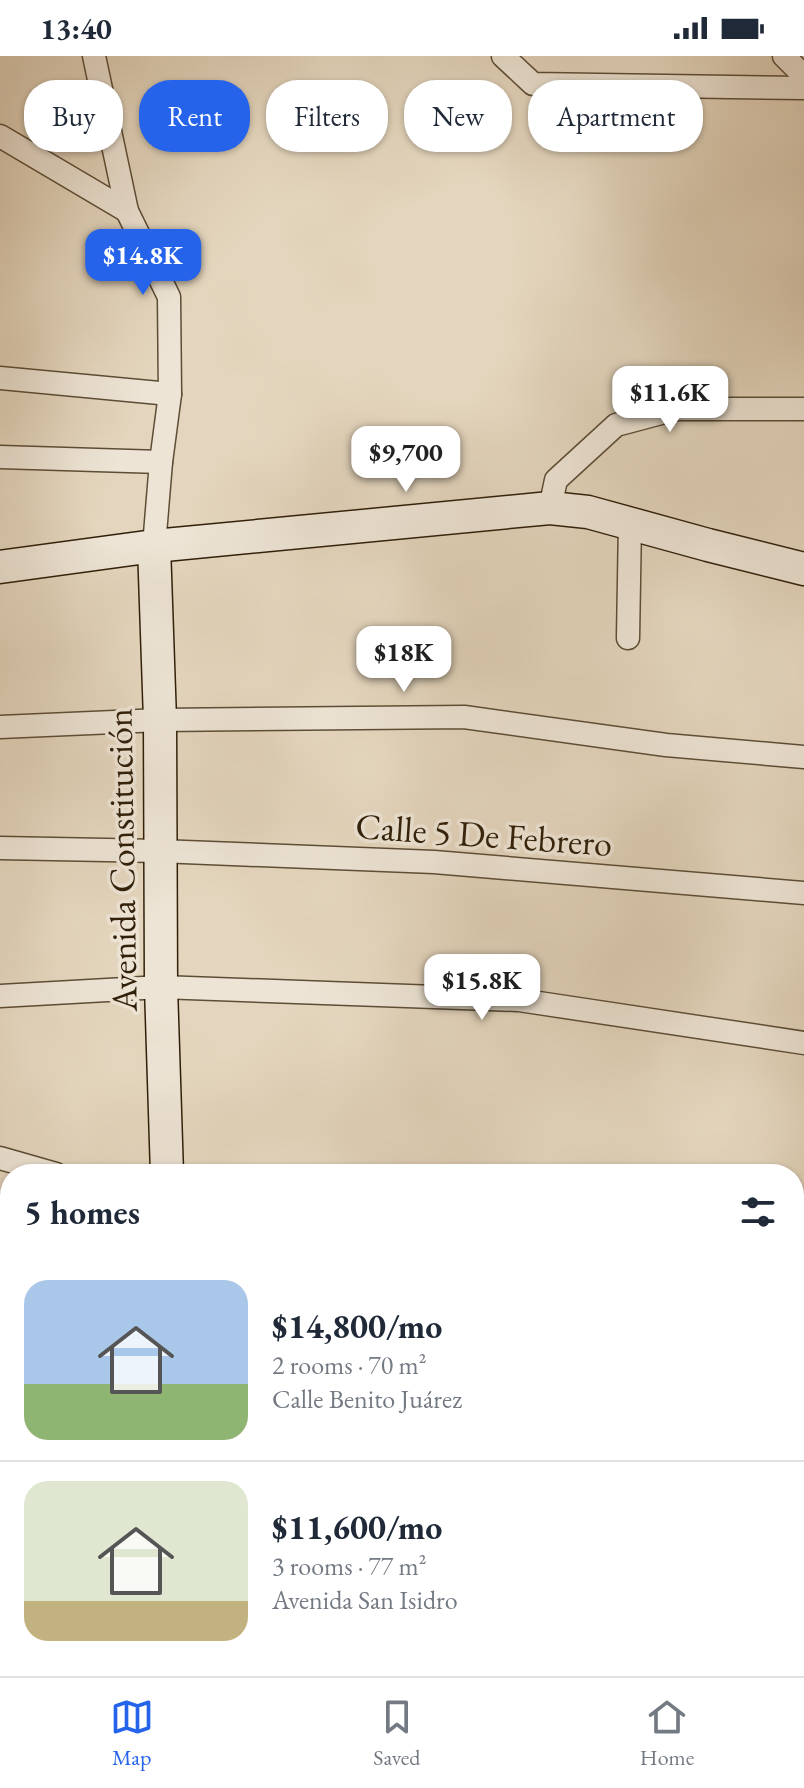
<!DOCTYPE html>
<meta charset="utf-8">
<style>
body{margin:0;font-family:"EB Garamond",serif;background:#f6f6f7;color:#1f2937;height:100vh;display:flex;flex-direction:column;font-size:30px;white-space:nowrap}
*{box-sizing:border-box;margin:0}
p{font-size:26px;color:#747a83}
.icon{flex:none;width:44px;height:44px;fill:none;stroke:currentColor;stroke-width:2;stroke-linecap:round;stroke-linejoin:round}
.map{position:relative;flex:1;overflow:hidden}
.panel{position:absolute;left:0px;top:1108px;width:804px;height:512px;display:flex;flex-direction:column;background:#fff;border-radius:32px 32px 0 0;box-shadow:0 2px 6px #0004}
.panel>*{flex:none}
.top-card{position:absolute;left:24px;top:24px;width:756px;height:72px;display:flex;gap:16px}
.price{position:absolute;translate:-50% -68px;padding:0 18px;border-radius:16px;background:#fff;color:#222;font-size:26px;line-height:52px;filter:drop-shadow(0 2px 4px #0008)}
.price::after{content:'';position:absolute;left:50%;top:48px;width:24px;height:18px;margin-left:-12px;background:inherit;clip-path:polygon(0 0,100% 0,50% 100%)}
.price.selected{background:#2563eb;color:#fff}
ul{padding:0;list-style:none}
li{display:flex;align-items:center;gap:24px;height:200px;padding:0 24px}
li+li{border-top:2px solid #e0e1e3}
li span{display:grid;place-items:center;flex:none;width:224px;height:160px;border-radius:24px;color:#555}
li>.icon{margin-inline-start:auto}
span .icon{width:96px;height:96px;fill:#fffc;stroke-width:1}
li b{font-size:34px}
h2{display:flex;justify-content:space-between;align-items:center;height:96px;padding:0 24px;font-size:34px}
.tag{padding:0 28px;border-radius:32px;background:#fff;box-shadow:0 2px 6px #0004;font-size:28px;line-height:72px}
.tag.selected{background:#2563eb;color:#fff}
.status{display:flex;justify-content:space-between;align-items:center;height:56px;padding:0 40px;background:#fff;direction:ltr}
.status svg{height:22px;fill:currentColor}
.menu{display:flex;justify-content:space-around;align-items:center;height:112px;border-top:2px solid #e0e1e3;background:#fff;font-size:22px;color:#747a83}
.menu a{display:grid;justify-items:center;gap:4px}
.menu .selected{color:#2563eb}
.map>svg:first-child{display:block}
</style>
<div class="status"><b>13:40</b><svg viewBox="0 0 49 12"><path d="M0 12V9h3v3zM5 12V6h3v6zM10 12V3h3v9zM15 12V0h3v12zM26 1h20v11H26zM47 4h2v5h-2z"/></svg></div>
<div class="map">
<svg width="804" height="1620" viewBox="0 0 804 1620">
<rect width="100%" height="100%" fill="#e4d6be"/>
<filter id="stains"><feTurbulence type="fractalNoise" baseFrequency=".0025" numOctaves="4"/><feColorMatrix values="0 0 0 0 .2 0 0 0 0 .09 0 0 0 0 .02 0 0 0 .5 -.17"/></filter>
<radialGradient id="worn" r=".72"><stop offset=".6" stop-color="#630" stop-opacity="0"/><stop offset="1" stop-color="#630" stop-opacity=".3"/></radialGradient>
<g fill="none" stroke-linecap="round" stroke-linejoin="round">
<!-- street casing -->
<g stroke="#5d4d36" stroke-width="25">
<g id="street">
<path d="M94,0L127,155L169,241L170,338L161,406L154,490"/>
<path d="M503,0L533,28L804,32"/>
<path d="M784,0L804,20"/>
<path d="M0,80L127,155"/>
<path d="M0,322L170,338"/>
<path d="M0,401L161,406"/>
<path d="M550,452L556,424L616,369L676,353H804"/>
<path d="M628,582L630,466"/>
<path d="M0,671L160,664L464,661L666,689L804,701"/>
<path d="M0,792L159,795L434,806L804,837"/>
<path d="M0,940L161,931L519,944L804,987"/>
<path d="M0,1102L56,1118"/>
<path d="M0,1238H10"/>
<path d="M794,1284L804,1287"/>
<path d="M794,1343L804,1331"/>
<path d="M0,1384H10"/>
<path d="M794,1398H804"/>
<path d="M794,1483L804,1472"/>
<path d="M0,1528H10"/>
<path d="M0,1604H10"/>
<path d="M560,1620L568,1610"/>
<path d="M666,1620L675,1610"/>
</g>
</g>
<!-- secondary casing -->
<g stroke="#301f09" stroke-width="35">
<g id="secondary">
<path d="M154,490L160,664L161,931L167,1118"/>
<path d="M0,511L154,490L550,452L588,456L708,489L804,513"/>
<path d="M178,1610V1620"/>
</g>
</g>
<!-- street -->
<use href="#street" stroke="#ede4d5" stroke-width="22"/>
<!-- secondary -->
<use href="#secondary" stroke="#ede4d5" stroke-width="32"/>
</g>
<g text-anchor="middle" stroke-width="7" stroke-linejoin="round" paint-order="stroke">
<!-- street labels -->
<g font-size="36" fill="#301f09" stroke="#ede4d5">
<text transform="translate(484 778) rotate(4)" y="13">Calle 5 De Febrero</text>
<text transform="translate(121 804) rotate(-91)" y="13">Avenida Constitución</text>
</g>
</g>
<rect width="100%" height="100%" filter="url(#stains)"/>
<rect width="100%" height="100%" fill="url(#worn)"/>
</svg>
<b class="price selected" style="left:143px;top:241px">$14.8K</b>
<b class="price" style="left:670px;top:378px">$11.6K</b>
<b class="price" style="left:406px;top:438px">$9,700</b>
<b class="price" style="left:404px;top:638px">$18K</b>
<b class="price" style="left:482px;top:966px">$15.8K</b>
<div class="top-card">
<a class="tag">Buy</a>
<a class="tag selected">Rent</a>
<a class="tag">Filters</a>
<a class="tag">New</a>
<a class="tag">Apartment</a>
</div>
<section class="panel">
<h2>5 homes<svg class="icon" aria-label="filters" viewBox="0 0 24 24"><path d="M4 7h16M4 17h16"/><circle cx="9" cy="7" r="2"/><circle cx="15" cy="17" r="2"/></svg></h2>
<ul>
<li><span style="background:linear-gradient(#a9c7e8 65%,#8fb573 0)"><svg class="icon" aria-label="home" viewBox="0 0 24 24"><path d="M3 11l9-7 9 7M6 9v11h12V9"/></svg></span><div><b>$14,800/mo</b><p>2 rooms · 70 m²</p><p>Calle Benito Juárez</p></div></li>
<li><span style="background:linear-gradient(#dfe7d0 75%,#c2b280 0)"><svg class="icon" aria-label="home" viewBox="0 0 24 24"><path d="M3 11l9-7 9 7M6 9v11h12V9"/></svg></span><div><b>$11,600/mo</b><p>3 rooms · 77 m²</p><p>Avenida San Isidro</p></div></li>
</ul>
</section>
</div>
<nav class="menu">
<a class="selected"><svg class="icon" aria-label="map" viewBox="0 0 24 24"><path d="M3 6l6-2 6 2 6-2v14l-6 2-6-2-6 2zM9 4v14M15 6v14"/></svg>Map</a>
<a><svg class="icon" aria-label="saved" viewBox="0 0 24 24"><path d="M7 4h10v16l-5-4-5 4z"/></svg>Saved</a>
<a><svg class="icon" aria-label="home" viewBox="0 0 24 24"><path d="M3 11l9-7 9 7M6 9v11h12V9"/></svg>Home</a>
</nav>
